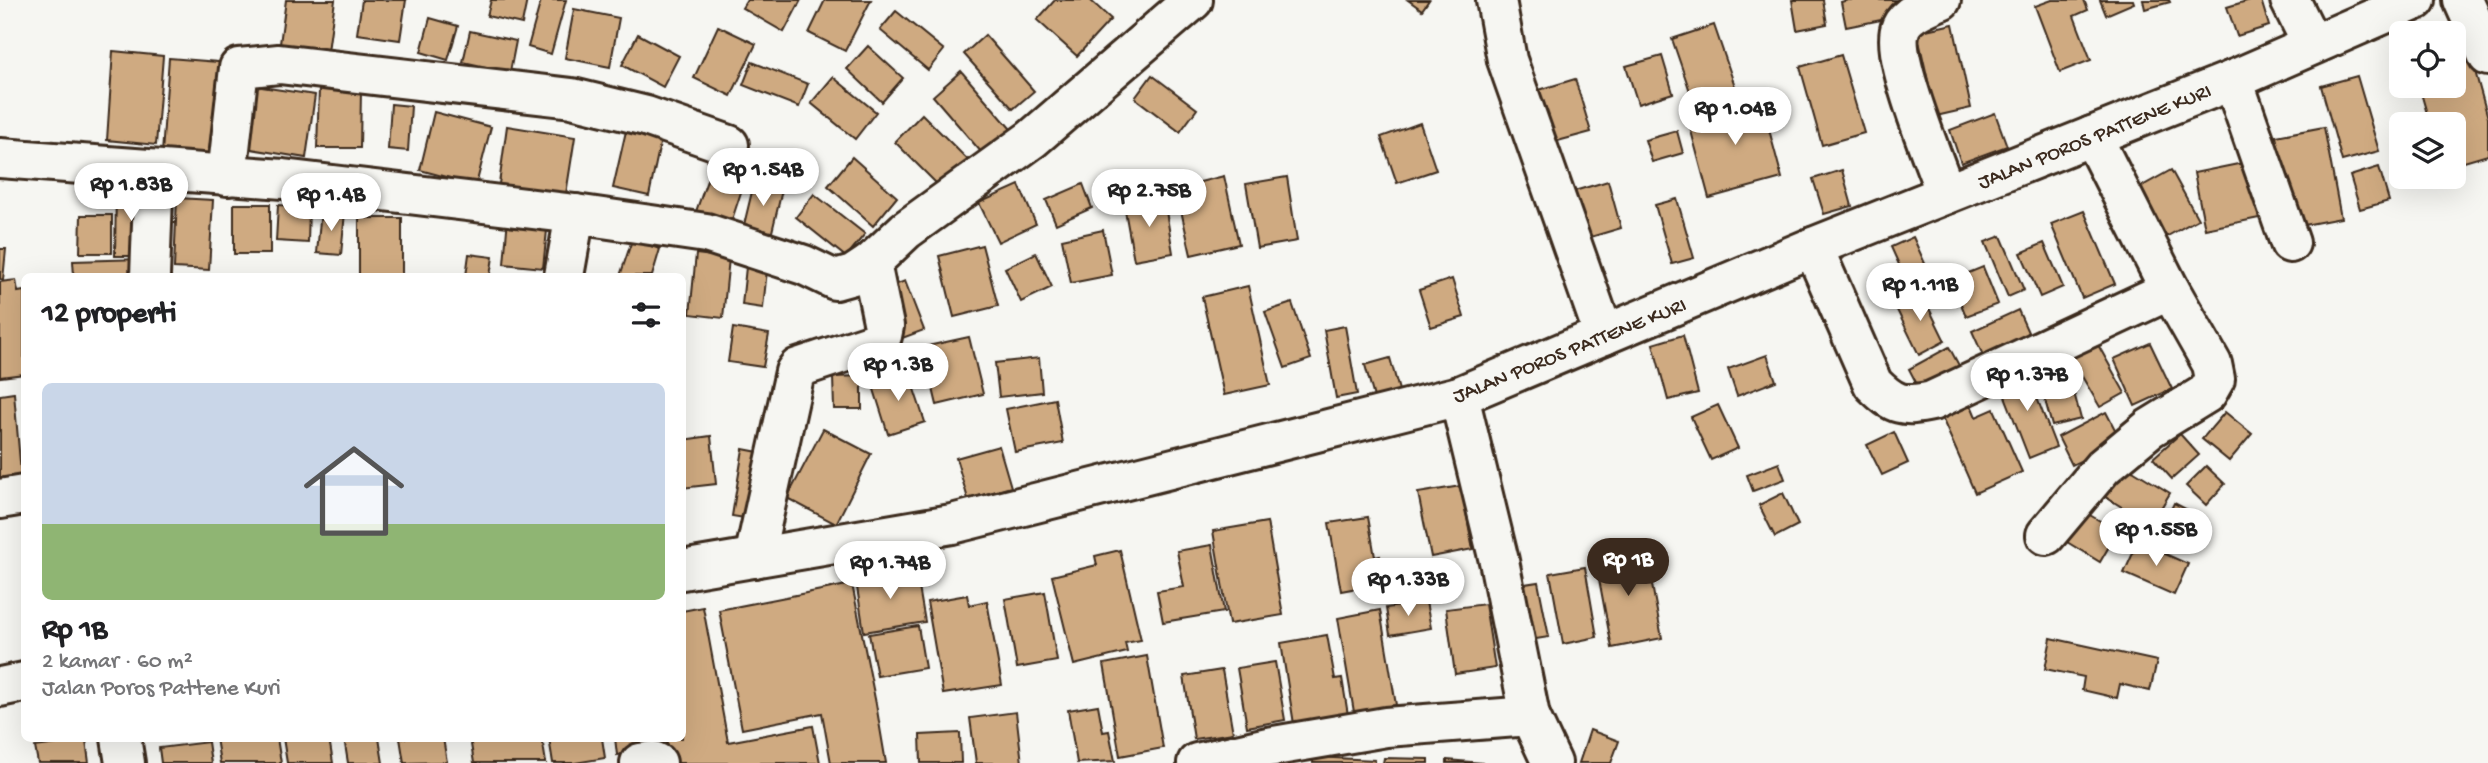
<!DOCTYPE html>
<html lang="id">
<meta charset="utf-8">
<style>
body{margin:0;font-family:"Gochi Hand",sans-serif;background:#f6f6f6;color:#202124;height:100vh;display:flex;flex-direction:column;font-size:26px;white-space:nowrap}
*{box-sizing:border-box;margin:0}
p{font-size:23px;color:#757577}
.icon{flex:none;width:38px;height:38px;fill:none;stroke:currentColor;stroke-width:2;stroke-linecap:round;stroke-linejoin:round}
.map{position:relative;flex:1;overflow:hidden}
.side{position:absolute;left:21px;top:273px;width:665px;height:469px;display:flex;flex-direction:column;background:#fff;border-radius:10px;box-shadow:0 7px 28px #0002}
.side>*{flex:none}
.buttons{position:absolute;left:2389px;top:21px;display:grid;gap:14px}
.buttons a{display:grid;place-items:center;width:77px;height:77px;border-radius:10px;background:#fff;box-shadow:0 7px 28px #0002;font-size:35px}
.price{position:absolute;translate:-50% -60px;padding:0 16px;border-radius:24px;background:#fff;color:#222;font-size:23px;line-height:46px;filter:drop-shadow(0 2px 4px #0008)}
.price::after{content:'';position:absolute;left:50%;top:42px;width:21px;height:16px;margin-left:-10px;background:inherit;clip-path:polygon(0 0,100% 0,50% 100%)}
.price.selected{background:#3b2a1e;color:#fff}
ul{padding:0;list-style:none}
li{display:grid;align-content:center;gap:14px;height:371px;padding:0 21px}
li span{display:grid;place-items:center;height:217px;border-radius:10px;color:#555}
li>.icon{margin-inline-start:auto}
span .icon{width:126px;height:126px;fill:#fffc;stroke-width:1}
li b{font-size:30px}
h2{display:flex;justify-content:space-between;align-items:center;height:84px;padding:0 21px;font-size:30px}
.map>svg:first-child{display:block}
</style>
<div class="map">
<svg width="2488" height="763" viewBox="0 0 2488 763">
<rect width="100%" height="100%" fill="#f6f6f2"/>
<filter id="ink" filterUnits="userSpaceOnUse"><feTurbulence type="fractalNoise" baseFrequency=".0143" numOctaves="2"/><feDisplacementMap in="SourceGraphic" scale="14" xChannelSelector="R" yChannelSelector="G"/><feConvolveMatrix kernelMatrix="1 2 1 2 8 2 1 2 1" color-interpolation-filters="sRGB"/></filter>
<g filter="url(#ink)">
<!-- building -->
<g fill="#cfaa81" stroke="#3b2a1e" stroke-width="2">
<path d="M286,0H335L326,66L278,58Z"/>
<path d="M362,0H406L400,40L357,34Z"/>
<path d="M491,0H527L522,24L487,16Z"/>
<path d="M541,0H566L551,54L528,47Z"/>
<path d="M747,0H801L784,32L742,8Z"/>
<path d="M825,0H871L845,51L809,33Z"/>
<path d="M1055,0H1090L1111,19L1077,56L1037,20Z"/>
<path d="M1408,0H1429L1422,10Z"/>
<path d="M1792,0H1823L1827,24L1797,30Z"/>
<path d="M1848,0H1897L1901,16L1846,27L1841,2Z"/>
<path d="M2052,0H2084L2088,10L2074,16L2091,60L2060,72L2035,6Z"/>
<path d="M2100,0H2133L2134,3L2106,15Z"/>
<path d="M2143,0H2169L2170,2L2145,9Z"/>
<path d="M2250,0H2261L2269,26L2237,36L2227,7Z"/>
<path d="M574,9L619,18L610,67L565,58Z"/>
<path d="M896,11L944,50L928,70L880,30Z"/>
<path d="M430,18L458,26L448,60L421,52Z"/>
<path d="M1953,24L1971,108L1936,116L1917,32Z"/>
<path d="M1714,25L1737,92L1695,106L1672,39Z"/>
<path d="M718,26L756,44L731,96L694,78Z"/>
<path d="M470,31L516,41L510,72L463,62Z"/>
<path d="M638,34L679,56L663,87L622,65Z"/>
<path d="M985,35L1034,91L1013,109L964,54Z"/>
<path d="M868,46L903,78L882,102L847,69Z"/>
<path d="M2468,46L2488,118V155L2454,165V124H2430L2419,86H2454V50Z"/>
<path d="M113,51L163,56L156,145L107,140Z"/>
<path d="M1841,55L1864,133L1822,145L1800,67Z"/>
<path d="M1662,56L1673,93L1638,104L1626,66Z"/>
<path d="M169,58L230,63L223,159L162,153Z"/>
<path d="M752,62L808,84L799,107L743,85Z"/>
<path d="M961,71L1016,135L988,160L933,96Z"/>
<path d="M1152,75L1197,109L1180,132L1135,98Z"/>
<path d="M2357,76L2379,151L2342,161L2321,86Z"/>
<path d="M833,77L876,112L855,139L811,103Z"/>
<path d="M1575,79L1591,132L1554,142L1539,90Z"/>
<path d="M255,86L315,95L306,158L245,148Z"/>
<path d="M319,89L361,90L360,148H317Z"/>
<path d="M1760,96L1782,178L1709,198L1687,116Z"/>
<path d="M391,104L411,106L408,151L388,149Z"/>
<path d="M434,112L491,127L476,185L420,170Z"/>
<path d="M1995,113L2007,146L1961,163L1950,130Z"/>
<path d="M922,114L968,160L941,188L895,142Z"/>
<path d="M1420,123L1436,170L1397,183L1381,137Z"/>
<path d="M507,126L575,137L566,194L499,184Z"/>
<path d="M2324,127L2341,218L2294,227L2276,136Z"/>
<path d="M626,131L661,139L649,196L613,188Z"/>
<path d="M1677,131L1683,153L1652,162L1645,140Z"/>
<path d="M852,157L897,197L873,226L828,186Z"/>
<path d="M2253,161L2264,217L2205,229L2194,173Z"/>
<path d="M2379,167L2389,201L2360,209L2350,176Z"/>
<path d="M1842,170L1852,206L1824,214L1813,179Z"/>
<path d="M2171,170L2198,219L2164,238L2137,189Z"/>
<path d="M710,172L744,183L728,232L693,220Z"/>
<path d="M1224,176L1239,244L1191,255L1176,188Z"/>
<path d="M1287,177L1297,241L1257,248L1246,184Z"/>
<path d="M755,179L783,186L771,236L743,229Z"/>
<path d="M1608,181L1621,228L1584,239L1571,192Z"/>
<path d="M1083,184L1092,208L1056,224L1046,200Z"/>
<path d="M1019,185L1036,224L998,242L979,203Z"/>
<path d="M116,189L147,190L146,256H115Z"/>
<path d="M814,194L865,234L846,257L796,217Z"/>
<path d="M177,198L213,200L209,270L174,268Z"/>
<path d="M1164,199L1173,253L1134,260L1124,205Z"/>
<path d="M1677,199L1694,258L1672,264L1655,205Z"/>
<rect x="234" y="204" width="36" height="50"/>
<path d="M278,205L309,207L308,243L276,241Z"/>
<path d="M321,210L345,212L341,255L317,253Z"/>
<path d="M2084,211L2115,284L2082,298L2051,224Z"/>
<path d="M81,215H112V253H80Z"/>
<path d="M508,217L548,221L543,268L504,264Z"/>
<rect x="359" y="218" width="43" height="58"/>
<path d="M1103,230L1112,275L1071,283L1062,239Z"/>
<path d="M2001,236L2024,290L2008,297L1985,242Z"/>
<path d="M1913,237L1927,268L1905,278L1891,247Z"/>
<path d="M632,240L660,249L652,276H620Z"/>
<path d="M2044,243L2063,287L2040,297L2021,253Z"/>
<path d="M982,245L998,306L954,317L939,256Z"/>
<path d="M0,249H6L3,280L0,279Z"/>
<path d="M1036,253L1052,287L1021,302L1005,268Z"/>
<path d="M469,254L493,257L490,276H466Z"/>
<path d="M696,254L729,258L723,318L690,314Z"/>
<path d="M143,259L144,276H74L73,261Z"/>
<path d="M746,267L767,270L763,308L742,305Z"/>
<path d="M1983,267L1998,304L1966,316L1951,280Z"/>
<path d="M1452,279L1464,317L1431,327L1419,290Z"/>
<path d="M16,280L18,292L24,291V374L0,377V282Z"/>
<path d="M905,281L924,330L889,343L871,294Z"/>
<path d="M1248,286L1270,385L1224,395L1202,297Z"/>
<path d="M1921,292L1945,341L1919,355L1895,306Z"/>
<path d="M1292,303L1311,359L1285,368L1265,312Z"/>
<path d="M2018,310L2031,339L1985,360L1972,331Z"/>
<path d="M1345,326L1357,394L1336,398L1324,330Z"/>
<path d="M733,328L769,334L763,367L728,362Z"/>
<path d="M1683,335L1698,393L1668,400L1653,344Z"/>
<path d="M969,337L983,394L937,405L923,347Z"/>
<path d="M2097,343L2125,393L2100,407L2071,358Z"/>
<path d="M2150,343L2172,389L2135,406L2114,359Z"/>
<path d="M1949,347L1962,371L1921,392L1909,369Z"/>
<path d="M2063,351L2081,419L2052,426L2034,359Z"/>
<path d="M1767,355L1776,381L1737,396L1728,369Z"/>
<path d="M1039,358L1042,392L999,397L995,363Z"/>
<path d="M1390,358L1400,394L1375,401L1365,365Z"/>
<path d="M2025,367L2056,447L2029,458L1998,378Z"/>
<path d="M908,371L925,422L888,434L872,383Z"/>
<path d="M862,376V409H834L833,377Z"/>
<path d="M14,393L22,485L0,487V395Z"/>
<path d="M1055,399L1063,443L1015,452L1006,409Z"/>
<path d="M1718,405L1738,448L1711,460L1691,417Z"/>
<path d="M1971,405L1976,417L1994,409L2022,472L1975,493L1942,418Z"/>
<path d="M2106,412L2121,441L2072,465L2058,437Z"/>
<path d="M2225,412L2252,434L2229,461L2202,439Z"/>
<path d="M823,429L871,454L836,524L787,498Z"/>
<path d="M1894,432L1908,463L1882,475L1867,445Z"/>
<path d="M2180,434L2199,455L2172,479L2153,458Z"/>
<path d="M711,436L716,484L682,488V440Z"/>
<path d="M999,446L1011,487L968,499L956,458Z"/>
<path d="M743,449L774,455L763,521L732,516Z"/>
<path d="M2118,461L2170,493L2151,525L2099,493Z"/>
<path d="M1779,463L1785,479L1753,491L1747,475Z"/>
<path d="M2206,466L2225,484L2206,505L2186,486Z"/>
<path d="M1461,486L1473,549L1431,557L1418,493Z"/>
<path d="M1783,493L1798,525L1775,537L1759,505Z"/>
<path d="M2174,503L2205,519L2191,550L2158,536Z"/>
<path d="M2079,509L2118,531L2100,562L2062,539Z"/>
<path d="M1368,517L1375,557L1380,556L1384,583L1341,591L1329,523Z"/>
<path d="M1267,522L1283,615L1229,624L1213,531Z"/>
<path d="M2138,542L2188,564L2174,595L2124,573Z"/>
<path d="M1212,545L1224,612L1163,622L1157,591L1184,587L1177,551Z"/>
<path d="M1645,548L1662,638L1612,648L1595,558Z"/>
<path d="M1120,550L1141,640L1125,643L1127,652L1074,665L1052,576L1097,565L1095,556Z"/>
<path d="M1585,567L1597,637L1563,644L1550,573Z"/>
<path d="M916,570L925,622L864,632L856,581Z"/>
<path d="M1538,582L1549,637L1523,641L1512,586Z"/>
<path d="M852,584L876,704L886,763H831L822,713L742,729L719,610Z"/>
<path d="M1045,592L1057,661L1017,668L1005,599Z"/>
<path d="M967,595L969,605L987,601L1002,685L943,694L927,602Z"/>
<path d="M1426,602L1431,628L1390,635L1386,608Z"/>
<path d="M1485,604L1495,668L1455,674L1446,609Z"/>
<path d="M703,607L728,742L813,726L820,763H670L666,738H682V611Z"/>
<path d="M1380,610L1396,705L1354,712L1338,618Z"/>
<path d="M918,626L925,668L877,676L869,634Z"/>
<path d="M1327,635L1335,679L1342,678L1348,715L1294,724L1281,643Z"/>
<path d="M2051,638L2157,661L2150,691L2120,684L2117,698L2082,690L2084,677L2045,669Z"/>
<path d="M1147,656L1163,748L1120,756L1104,664Z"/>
<path d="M1275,662L1285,720L1247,727L1237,668Z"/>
<path d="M1222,670L1233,733L1194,739L1184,676Z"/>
<path d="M1098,705L1103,732L1109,731L1115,761L1077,763L1068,710Z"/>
<path d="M1016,712L1022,763H976L970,718Z"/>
<path d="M1590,730L1619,741L1611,763H1579Z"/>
<path d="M960,733L961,763H921L920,735Z"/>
<path d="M216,738H277L281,763H220Z"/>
<path d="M283,738H329L333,763H287Z"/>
<path d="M344,738H379L383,763H348Z"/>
<path d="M400,738H443L447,762L404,763Z"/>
<path d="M470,738H542L546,763H474Z"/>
<path d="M549,738H602L605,758L575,763H553Z"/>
<path d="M615,738H660L662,748L617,755Z"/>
<path d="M86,740L89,763H38L35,747Z"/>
<path d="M208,742L211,763H161L159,748Z"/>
<path d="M1313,757L1375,760V763H1313Z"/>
<path d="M1384,758L1429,759V763H1383Z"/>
<path d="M1447,760L1483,763H1447Z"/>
</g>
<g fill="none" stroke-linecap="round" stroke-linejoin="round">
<!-- minor casing -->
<g stroke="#3b2a1e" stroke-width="44">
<g id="minor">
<path d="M1496,0L1507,60L1604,335"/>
<path d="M1941,0C1929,5 1907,13 1901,27C1889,55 1935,162 1946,194"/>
<path d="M2290,0L2312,44"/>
<path d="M2463,0L2488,56"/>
<path d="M2233,80L2290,243"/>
<path d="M0,158L283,179L575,214L706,233L804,265L835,280L853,275L871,263L906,230L1032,139L1193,0"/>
<path d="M227,176L239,68L279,64L572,98L646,116L729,145"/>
<path d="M1813,247L1873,384C1895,406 1903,407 1932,401L2170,290"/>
<path d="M150,276L154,171"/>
<path d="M564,276L575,214"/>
<path d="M1459,396L1499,561L1530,716L1552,763"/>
<path d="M0,499L24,495"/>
<path d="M2046,535L2103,467L2150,428L2207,393L2215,379L2212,364L2170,290L2092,136"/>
<path d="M754,558L795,372L798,368L876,342L882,336L884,326L871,263"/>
<path d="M682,570L952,524L1459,396L1813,247L2233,80L2416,0"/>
<path d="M0,687L24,682"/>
<path d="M121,738L125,763"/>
<path d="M640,763L653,761L657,763"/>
<path d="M1197,763L1268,747L1386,727L1530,716"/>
</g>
</g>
<!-- minor -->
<use href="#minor" stroke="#f6f6f2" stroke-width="38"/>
</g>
</g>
<g text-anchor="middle" stroke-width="7" stroke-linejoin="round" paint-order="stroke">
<!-- street labels -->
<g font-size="21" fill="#3b2a1e" stroke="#f6f6f2">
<text transform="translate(2094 135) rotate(-22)" y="7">JALAN POROS PATTENE KURI</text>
<text transform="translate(1569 349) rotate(-22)" y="7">JALAN POROS PATTENE KURI</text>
</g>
</g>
</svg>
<div class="buttons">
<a><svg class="icon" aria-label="locate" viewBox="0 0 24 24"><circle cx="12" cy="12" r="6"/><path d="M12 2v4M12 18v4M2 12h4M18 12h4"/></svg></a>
<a><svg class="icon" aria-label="layers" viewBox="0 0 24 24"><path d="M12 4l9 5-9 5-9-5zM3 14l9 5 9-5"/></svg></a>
</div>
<b class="price" style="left:1735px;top:147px">Rp 1.04B</b>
<b class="price" style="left:763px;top:208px">Rp 1.54B</b>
<b class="price" style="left:131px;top:223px">Rp 1.83B</b>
<b class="price" style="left:1149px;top:229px">Rp 2.75B</b>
<b class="price" style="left:331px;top:233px">Rp 1.4B</b>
<b class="price" style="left:1920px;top:323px">Rp 1.11B</b>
<b class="price" style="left:898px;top:403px">Rp 1.3B</b>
<b class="price" style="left:2027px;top:413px">Rp 1.37B</b>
<b class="price" style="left:2156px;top:568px">Rp 1.55B</b>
<b class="price selected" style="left:1628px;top:598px">Rp 1B</b>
<b class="price" style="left:890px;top:601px">Rp 1.74B</b>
<b class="price" style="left:1408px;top:618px">Rp 1.33B</b>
<section class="side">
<h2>12 properti<svg class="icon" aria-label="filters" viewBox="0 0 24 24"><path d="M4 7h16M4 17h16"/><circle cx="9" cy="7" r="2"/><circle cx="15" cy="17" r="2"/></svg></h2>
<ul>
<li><span style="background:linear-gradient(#c9d6e8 65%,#8fb573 0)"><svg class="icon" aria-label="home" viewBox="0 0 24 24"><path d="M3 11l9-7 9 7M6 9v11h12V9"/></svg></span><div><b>Rp 1B</b><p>2 kamar · 60 m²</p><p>Jalan Poros Pattene Kuri</p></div></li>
</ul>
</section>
</div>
